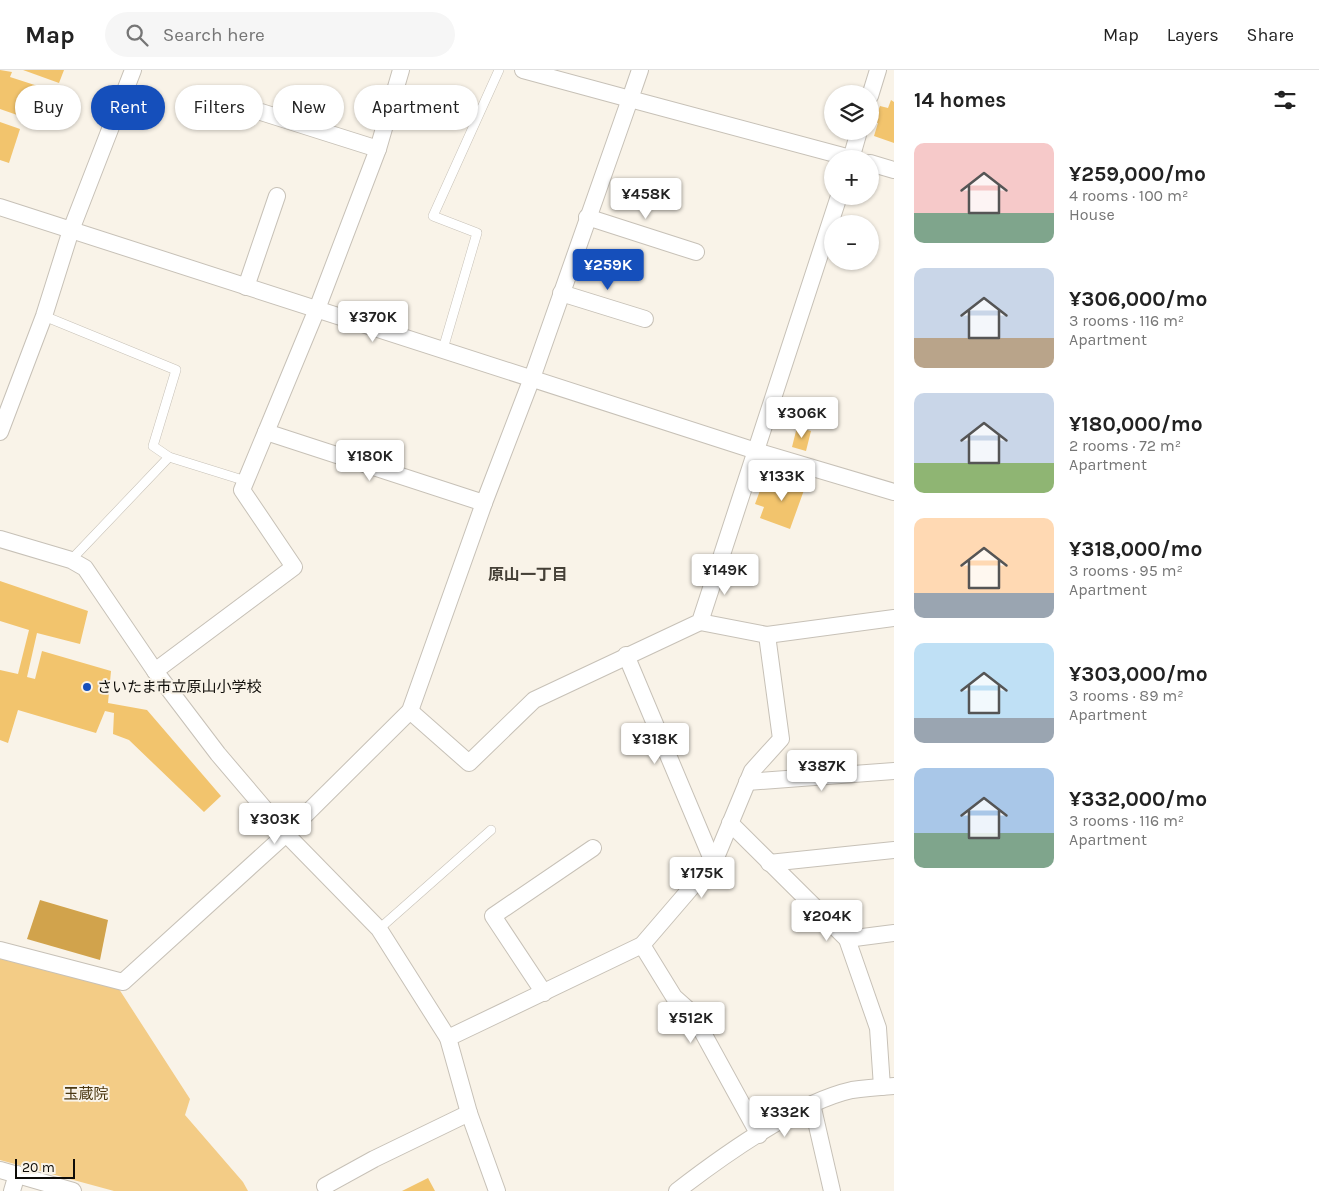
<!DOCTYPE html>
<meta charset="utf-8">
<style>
body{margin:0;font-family:Karla,"Noto Sans JP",sans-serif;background:#f6f6f6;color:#222;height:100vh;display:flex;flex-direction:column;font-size:19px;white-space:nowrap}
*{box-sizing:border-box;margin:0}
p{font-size:16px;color:#767676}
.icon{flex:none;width:28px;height:28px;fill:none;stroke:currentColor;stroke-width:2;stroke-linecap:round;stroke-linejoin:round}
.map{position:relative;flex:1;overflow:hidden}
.sheet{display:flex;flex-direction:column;background:#fff;width:425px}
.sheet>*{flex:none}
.guide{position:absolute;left:15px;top:15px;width:475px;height:45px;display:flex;gap:10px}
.controls{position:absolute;left:824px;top:15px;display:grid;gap:10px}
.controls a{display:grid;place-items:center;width:55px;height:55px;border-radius:50%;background:#fff;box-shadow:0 1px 4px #0004;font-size:25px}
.scale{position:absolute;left:15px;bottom:12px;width:60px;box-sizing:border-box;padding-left:5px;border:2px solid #0e0c08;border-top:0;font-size:14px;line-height:18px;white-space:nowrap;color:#0e0c08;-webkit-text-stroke:4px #f9f3e8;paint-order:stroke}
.price{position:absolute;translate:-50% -42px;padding:0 11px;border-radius:5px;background:#fff;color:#222;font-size:16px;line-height:32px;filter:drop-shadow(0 1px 2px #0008)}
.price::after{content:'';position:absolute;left:50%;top:30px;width:15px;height:11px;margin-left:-8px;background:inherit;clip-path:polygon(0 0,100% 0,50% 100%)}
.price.active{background:#154fbb;color:#fff}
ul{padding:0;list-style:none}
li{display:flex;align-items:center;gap:15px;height:125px;padding:0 20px}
li span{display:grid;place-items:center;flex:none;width:140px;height:100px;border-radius:10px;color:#555}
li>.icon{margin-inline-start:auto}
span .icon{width:60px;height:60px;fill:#fffc;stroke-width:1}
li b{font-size:21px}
h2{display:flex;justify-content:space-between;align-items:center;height:60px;padding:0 20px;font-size:21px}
.pill{padding:0 18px;border-radius:22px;background:#fff;box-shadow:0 1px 4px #0004;font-size:18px;line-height:45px}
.pill.active{background:#154fbb;color:#fff}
header{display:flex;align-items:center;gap:30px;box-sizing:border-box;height:70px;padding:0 25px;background:#fff;border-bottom:1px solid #e0e0e0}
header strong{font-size:24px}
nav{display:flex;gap:28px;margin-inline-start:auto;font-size:18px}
.search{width:350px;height:45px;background:#f6f6f6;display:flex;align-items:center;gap:12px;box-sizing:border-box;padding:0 18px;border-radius:28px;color:#767676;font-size:19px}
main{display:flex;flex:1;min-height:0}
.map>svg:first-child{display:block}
</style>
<header>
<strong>Map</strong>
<div class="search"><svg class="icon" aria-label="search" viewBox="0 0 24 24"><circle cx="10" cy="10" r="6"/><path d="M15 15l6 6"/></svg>Search here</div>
<nav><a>Map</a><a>Layers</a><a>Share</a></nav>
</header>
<main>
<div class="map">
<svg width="894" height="1121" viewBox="0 0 894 1121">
<rect width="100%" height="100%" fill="#f9f3e8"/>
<!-- green -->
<path fill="#f3cc86" d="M0,888L119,919L190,1029L185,1045L243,1112L248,1121H114L0,1090Z"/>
<!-- water -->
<path fill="#d1a34c" d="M40,830L108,850L100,890L27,869Z"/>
<!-- building -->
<g fill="#f2c46d">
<path d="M0,0L12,2L10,7L44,18L43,23L50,25L40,53L0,39Z"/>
<path d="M23,0H64L59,13Z"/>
<path d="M891,30L894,32V73L874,66L878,53L874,52L880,36L888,38Z"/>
<path d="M0,52L20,59L9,93L0,90Z"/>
<path d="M797,357L811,361L806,381L792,377Z"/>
<path d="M791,403L808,409L790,459L760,448L764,437L755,434L762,415L784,423Z"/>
<path d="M0,511L88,541L80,574L37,563L27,607L35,609L42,581L111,601L108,633L147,640L221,726L204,742L129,670L113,664L114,643L105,641L96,663L18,640L8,673L0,670V600L18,604L29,560L0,551Z"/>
<path d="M428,1108L435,1121H402Z"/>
</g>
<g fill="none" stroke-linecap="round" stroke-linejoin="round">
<!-- lane casing -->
<g stroke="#c7c1b7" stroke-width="10">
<g id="lane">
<path d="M44,246L176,300L153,376L169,387L246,411"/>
<path d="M443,279L477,163L433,146L499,0"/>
<path d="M71,490L169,387"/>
<path d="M379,859L491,760"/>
</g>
</g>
<!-- street casing -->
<g stroke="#c7c1b7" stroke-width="18">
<g id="street">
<path d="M640,0L630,29L854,89"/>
<path d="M870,26L878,0"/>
<path d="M261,42L378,79"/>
<path d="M851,89L859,61"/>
<path d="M870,93L894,100"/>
<path d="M0,137L756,381L894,422"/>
<path d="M587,147L696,182"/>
<path d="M246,217L277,126"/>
<path d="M561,223L645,249"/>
<path d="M0,362L44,246L71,160L133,0"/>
<path d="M266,362L484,433"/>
<path d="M0,469L71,490L85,498L155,601L218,684L286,764L379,859L448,968L469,1043L497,1121"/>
<path d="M700,552L767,565L894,548"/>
<path d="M626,585L713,792"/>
<path d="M155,601L294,497L242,420L317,239L378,79L401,0"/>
<path d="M410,641L469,693L534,630L700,552L839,126"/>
<path d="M747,712L894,701"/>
<path d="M730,753L847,869L878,958L882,1017"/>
<path d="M769,793L894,780"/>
<path d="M847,869L894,863"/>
<path d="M642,875L674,927L692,943L759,1065"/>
<path d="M0,880L123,912L286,764L410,641L484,433L532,308L630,29L523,0"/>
<path d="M544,923L493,846L593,778"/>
<path d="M448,968L642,875L715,790L752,701L781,669L767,565"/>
<path d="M812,1034L832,1121"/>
<path d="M0,1100L73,1121"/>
<path d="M325,1116L374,1089L469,1043"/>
<path d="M12,1121L17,1104"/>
<path d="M677,1121C721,1087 798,1032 852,1020C866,1018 880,1017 894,1016"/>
</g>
</g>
<!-- lane -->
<use href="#lane" stroke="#fff" stroke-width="9"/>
<!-- street -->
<use href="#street" stroke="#fff" stroke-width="16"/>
</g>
<!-- markers -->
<circle fill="#154fbb" stroke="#f9f3e8" stroke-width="2" cx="87" cy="617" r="5"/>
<g text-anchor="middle" stroke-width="4" stroke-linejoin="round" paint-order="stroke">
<!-- poi labels -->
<g font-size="15" fill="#0e0c08" stroke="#f9f3e8" text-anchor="start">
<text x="97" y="622">さいたま市立原山小学校</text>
</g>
<!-- park labels -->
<g font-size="15" fill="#4a3711" stroke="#f9f3e8">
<text x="86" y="1029">玉蔵院</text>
</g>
<!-- neighbourhood labels -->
<g font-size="16" font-weight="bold" fill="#454037" stroke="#f9f3e8">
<text x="528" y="510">原山一丁目</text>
</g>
</g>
</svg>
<div class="controls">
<a><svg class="icon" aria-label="layers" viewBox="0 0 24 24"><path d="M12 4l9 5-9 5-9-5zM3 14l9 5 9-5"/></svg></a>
<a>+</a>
<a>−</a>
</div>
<div class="scale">20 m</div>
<b class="price" style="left:646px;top:150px">¥458K</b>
<b class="price active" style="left:608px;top:221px">¥259K</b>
<b class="price" style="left:373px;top:273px">¥370K</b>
<b class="price" style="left:802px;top:369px">¥306K</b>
<b class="price" style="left:370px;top:412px">¥180K</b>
<b class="price" style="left:782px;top:432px">¥133K</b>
<b class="price" style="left:725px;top:526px">¥149K</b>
<b class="price" style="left:655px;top:695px">¥318K</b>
<b class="price" style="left:822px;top:722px">¥387K</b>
<b class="price" style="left:275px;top:775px">¥303K</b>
<b class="price" style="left:702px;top:829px">¥175K</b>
<b class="price" style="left:827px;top:872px">¥204K</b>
<b class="price" style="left:691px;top:974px">¥512K</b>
<b class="price" style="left:785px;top:1068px">¥332K</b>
<div class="guide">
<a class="pill">Buy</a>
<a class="pill active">Rent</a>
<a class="pill">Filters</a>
<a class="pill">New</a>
<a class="pill">Apartment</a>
</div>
</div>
<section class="sheet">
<h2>14 homes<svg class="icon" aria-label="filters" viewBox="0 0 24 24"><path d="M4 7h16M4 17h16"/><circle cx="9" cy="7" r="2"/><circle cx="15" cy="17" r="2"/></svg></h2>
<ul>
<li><span style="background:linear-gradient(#f6c9c9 70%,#7fa58c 0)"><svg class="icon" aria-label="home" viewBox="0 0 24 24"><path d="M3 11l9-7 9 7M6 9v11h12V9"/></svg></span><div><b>¥259,000/mo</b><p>4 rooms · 100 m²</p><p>House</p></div></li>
<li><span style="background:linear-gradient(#c9d6e8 70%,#b9a48a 0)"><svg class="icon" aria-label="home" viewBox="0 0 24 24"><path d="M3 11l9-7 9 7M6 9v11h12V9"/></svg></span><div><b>¥306,000/mo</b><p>3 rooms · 116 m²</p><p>Apartment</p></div></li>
<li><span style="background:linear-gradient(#c9d6e8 70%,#8fb573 0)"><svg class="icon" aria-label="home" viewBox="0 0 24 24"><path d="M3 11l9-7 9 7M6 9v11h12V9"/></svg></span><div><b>¥180,000/mo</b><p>2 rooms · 72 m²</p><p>Apartment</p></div></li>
<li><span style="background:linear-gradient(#ffd9b3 75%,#9aa5b1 0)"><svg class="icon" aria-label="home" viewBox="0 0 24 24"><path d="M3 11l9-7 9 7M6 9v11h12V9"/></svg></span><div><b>¥318,000/mo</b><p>3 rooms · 95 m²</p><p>Apartment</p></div></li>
<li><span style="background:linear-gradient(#bfe0f5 75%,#9aa5b1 0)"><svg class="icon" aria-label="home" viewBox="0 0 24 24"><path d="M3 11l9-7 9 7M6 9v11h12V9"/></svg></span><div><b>¥303,000/mo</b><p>3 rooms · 89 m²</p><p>Apartment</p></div></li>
<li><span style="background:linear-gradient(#a9c7e8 65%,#7fa58c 0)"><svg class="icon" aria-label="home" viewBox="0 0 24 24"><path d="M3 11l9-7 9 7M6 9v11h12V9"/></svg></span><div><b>¥332,000/mo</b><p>3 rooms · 116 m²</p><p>Apartment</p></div></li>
</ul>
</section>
</main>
